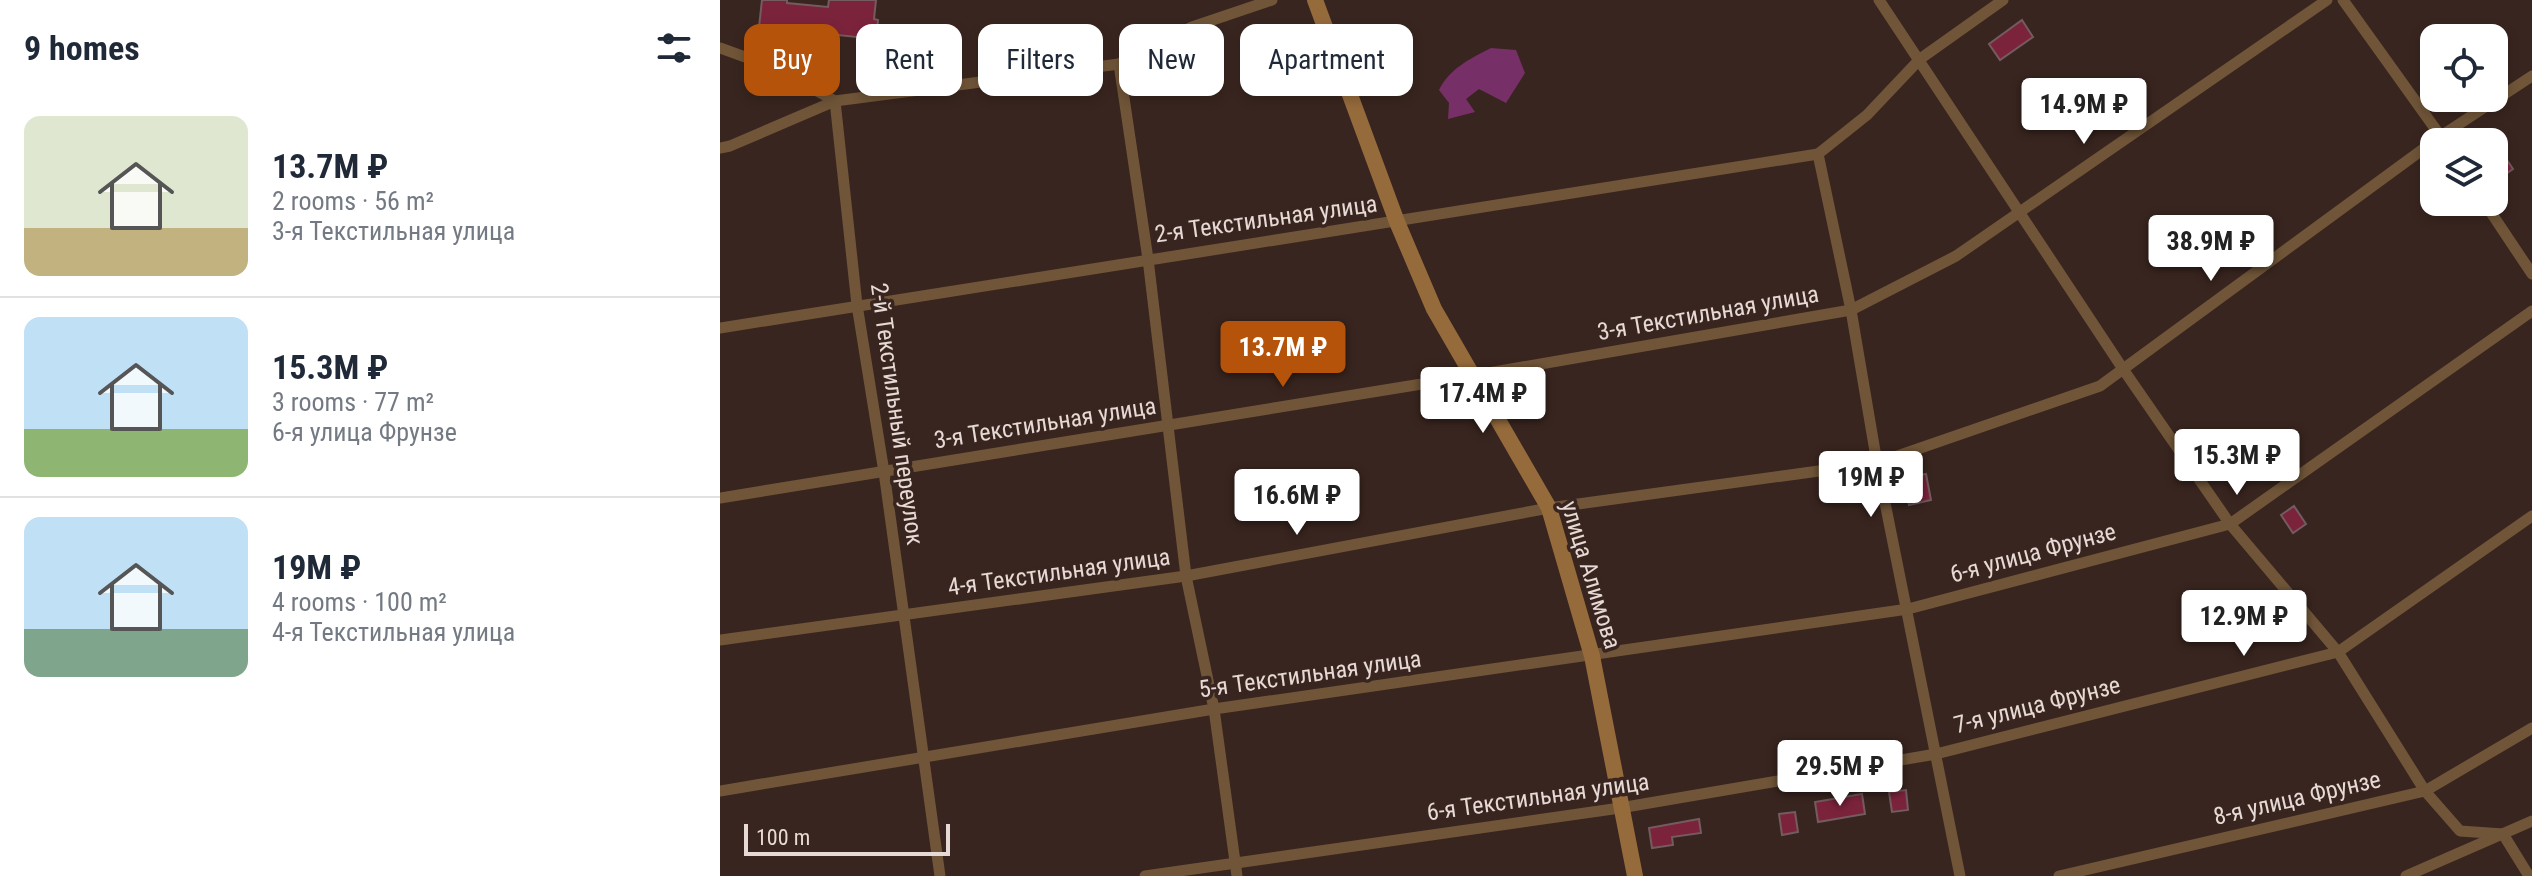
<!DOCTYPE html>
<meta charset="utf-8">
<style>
body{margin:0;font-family:"Roboto Condensed",sans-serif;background:#f2f2f3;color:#1f2937;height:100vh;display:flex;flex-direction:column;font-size:30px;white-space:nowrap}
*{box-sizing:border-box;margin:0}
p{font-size:26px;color:#747a83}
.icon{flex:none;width:44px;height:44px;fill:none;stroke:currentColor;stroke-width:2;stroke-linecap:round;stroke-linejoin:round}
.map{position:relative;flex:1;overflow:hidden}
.drawer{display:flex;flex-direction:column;background:#fff;width:720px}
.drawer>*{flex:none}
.banner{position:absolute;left:24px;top:24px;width:760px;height:72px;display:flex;gap:16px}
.tools{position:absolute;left:1700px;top:24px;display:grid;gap:16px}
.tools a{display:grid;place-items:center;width:88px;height:88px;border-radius:16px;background:#fff;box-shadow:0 4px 12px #0003;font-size:40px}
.scale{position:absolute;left:24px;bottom:20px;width:206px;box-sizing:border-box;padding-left:8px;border:4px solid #e7d9d5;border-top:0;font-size:22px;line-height:28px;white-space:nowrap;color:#e7d9d5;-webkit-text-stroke:6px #39251f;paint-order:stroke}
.price{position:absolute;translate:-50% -68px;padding:0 18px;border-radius:8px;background:#fff;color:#222;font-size:26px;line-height:52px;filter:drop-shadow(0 2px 4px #0008)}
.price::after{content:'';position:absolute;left:50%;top:48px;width:24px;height:18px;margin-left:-12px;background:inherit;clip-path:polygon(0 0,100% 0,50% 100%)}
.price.current{background:#b45309;color:#fff}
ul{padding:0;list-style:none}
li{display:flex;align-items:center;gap:24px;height:200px;padding:0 24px}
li+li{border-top:2px solid #e0e1e3}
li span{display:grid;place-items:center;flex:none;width:224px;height:160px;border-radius:16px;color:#555}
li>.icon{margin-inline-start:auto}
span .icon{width:96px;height:96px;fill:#fffc;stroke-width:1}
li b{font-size:34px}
h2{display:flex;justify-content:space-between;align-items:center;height:96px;padding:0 24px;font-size:34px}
.chip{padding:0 28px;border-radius:16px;background:#fff;box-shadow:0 4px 12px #0003;font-size:28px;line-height:72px}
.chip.current{background:#b45309;color:#fff}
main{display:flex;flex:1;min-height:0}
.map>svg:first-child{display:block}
</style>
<main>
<section class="drawer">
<h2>9 homes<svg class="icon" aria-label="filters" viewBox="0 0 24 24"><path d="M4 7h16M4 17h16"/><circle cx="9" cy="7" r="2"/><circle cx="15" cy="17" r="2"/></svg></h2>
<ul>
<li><span style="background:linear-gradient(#dfe7d0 70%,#c2b280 0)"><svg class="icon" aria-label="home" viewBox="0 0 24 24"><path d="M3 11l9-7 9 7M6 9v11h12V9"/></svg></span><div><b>13.7M ₽</b><p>2 rooms · 56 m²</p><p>3-я Текстильная улица</p></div></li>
<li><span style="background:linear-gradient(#bfe0f5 70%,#8fb573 0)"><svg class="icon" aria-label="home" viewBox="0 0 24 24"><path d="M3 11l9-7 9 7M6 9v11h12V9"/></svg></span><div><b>15.3M ₽</b><p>3 rooms · 77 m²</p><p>6-я улица Фрунзе</p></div></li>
<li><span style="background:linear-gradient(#bfe0f5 70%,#7fa58c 0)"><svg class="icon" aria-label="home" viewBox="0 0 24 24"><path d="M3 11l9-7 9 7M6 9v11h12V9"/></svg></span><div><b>19M ₽</b><p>4 rooms · 100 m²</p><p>4-я Текстильная улица</p></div></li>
</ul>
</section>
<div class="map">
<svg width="1812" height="876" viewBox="0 0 1812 876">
<rect width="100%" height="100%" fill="#39251f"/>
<!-- water -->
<path fill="#772f67" d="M771,48L796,50L805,73L786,103L759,89L746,99L755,112L728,119L729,103L719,90C730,68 750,59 771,48Z"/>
<!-- building -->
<g fill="#7c233c" stroke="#735b5f" stroke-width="2">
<path d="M42,0H67V3L108,7L109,0H156L154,19L158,20L156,39L39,27Z"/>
<path d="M1302,20L1313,37L1280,60L1269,44Z"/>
<path d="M1774,141L1793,169L1774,182Z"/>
<path d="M1206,474L1211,500L1189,505L1183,478Z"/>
<path d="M1574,506L1586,524L1573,533L1561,515Z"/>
<path d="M1186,790L1188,810L1172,812L1169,792Z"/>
<path d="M1142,794L1145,814L1098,822L1095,802Z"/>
<path d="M1075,812L1078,832L1062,835L1059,814Z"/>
<path d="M979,819L981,833L952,837L953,845L932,848L929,828Z"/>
</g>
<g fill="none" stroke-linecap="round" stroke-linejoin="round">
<!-- street -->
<g stroke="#705538" stroke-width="11">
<path d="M1159,0L1403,369L1510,524L1618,652L1705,791L1740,831L1783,834L1809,876"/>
<path d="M1623,0L1724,141"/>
<path d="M0,48L58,69L115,101L137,305L164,472L220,876"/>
<path d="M399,64L428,259L466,576L494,709L517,876"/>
<path d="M0,148L10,146L115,101L399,64L472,27L552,0"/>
<path d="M1098,154L1131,310L1157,463L1240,876"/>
<path d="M1764,202L1812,274"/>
<path d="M0,328L1098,154L1147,115L1200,59L1283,0"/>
<path d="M0,498L751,376L1131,310L1236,256L1607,0"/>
<path d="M0,640L466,576L829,508L1157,463L1380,386L1721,136L1812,76"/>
<path d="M0,791L494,709L1188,609L1510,524L1812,311"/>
<path d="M425,876L900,808L1216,754L1618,652L1812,516"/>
<path d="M1339,876L1705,791L1812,728"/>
<path d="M1686,876L1812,821"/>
</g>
<!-- secondary -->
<path stroke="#966b3c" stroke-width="16" d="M595,0L677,222L714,309L829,508L872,656L915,876"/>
</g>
<g text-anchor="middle" stroke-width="7" stroke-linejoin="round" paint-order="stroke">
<!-- street labels -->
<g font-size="24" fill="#e7d9d5" stroke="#39251f">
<text transform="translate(546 219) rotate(-8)" y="8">2-я Текстильная улица</text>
<text transform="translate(988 313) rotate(-10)" y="8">3-я Текстильная улица</text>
<text transform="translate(177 414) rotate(82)" y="8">2-й Текстильный переулок</text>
<text transform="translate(325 423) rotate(-9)" y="8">3-я Текстильная улица</text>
<text transform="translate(1313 553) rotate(-15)" y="8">6-я улица Фрунзе</text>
<text transform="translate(339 572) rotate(-8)" y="8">4-я Текстильная улица</text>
<text transform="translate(871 575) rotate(73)" y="8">улица Алимова</text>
<text transform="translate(590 674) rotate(-8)" y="8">5-я Текстильная улица</text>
<text transform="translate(1317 705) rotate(-14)" y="8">7-я улица Фрунзе</text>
<text transform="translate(818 797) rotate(-8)" y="8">6-я Текстильная улица</text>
<text transform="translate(1577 798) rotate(-13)" y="8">8-я улица Фрунзе</text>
</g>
</g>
</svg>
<div class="tools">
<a><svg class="icon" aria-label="locate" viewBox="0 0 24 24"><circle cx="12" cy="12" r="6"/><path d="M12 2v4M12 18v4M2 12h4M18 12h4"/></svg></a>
<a><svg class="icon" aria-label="layers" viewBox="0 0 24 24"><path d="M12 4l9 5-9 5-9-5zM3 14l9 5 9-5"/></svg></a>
</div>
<div class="scale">100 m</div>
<b class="price" style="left:1364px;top:146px">14.9M ₽</b>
<b class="price" style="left:1491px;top:283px">38.9M ₽</b>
<b class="price current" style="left:563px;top:389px">13.7M ₽</b>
<b class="price" style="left:763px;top:435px">17.4M ₽</b>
<b class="price" style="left:1517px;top:497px">15.3M ₽</b>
<b class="price" style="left:1151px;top:519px">19M ₽</b>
<b class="price" style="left:577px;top:537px">16.6M ₽</b>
<b class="price" style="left:1524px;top:658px">12.9M ₽</b>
<b class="price" style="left:1120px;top:808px">29.5M ₽</b>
<div class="banner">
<a class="chip current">Buy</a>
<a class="chip">Rent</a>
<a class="chip">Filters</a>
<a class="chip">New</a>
<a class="chip">Apartment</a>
</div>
</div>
</main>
